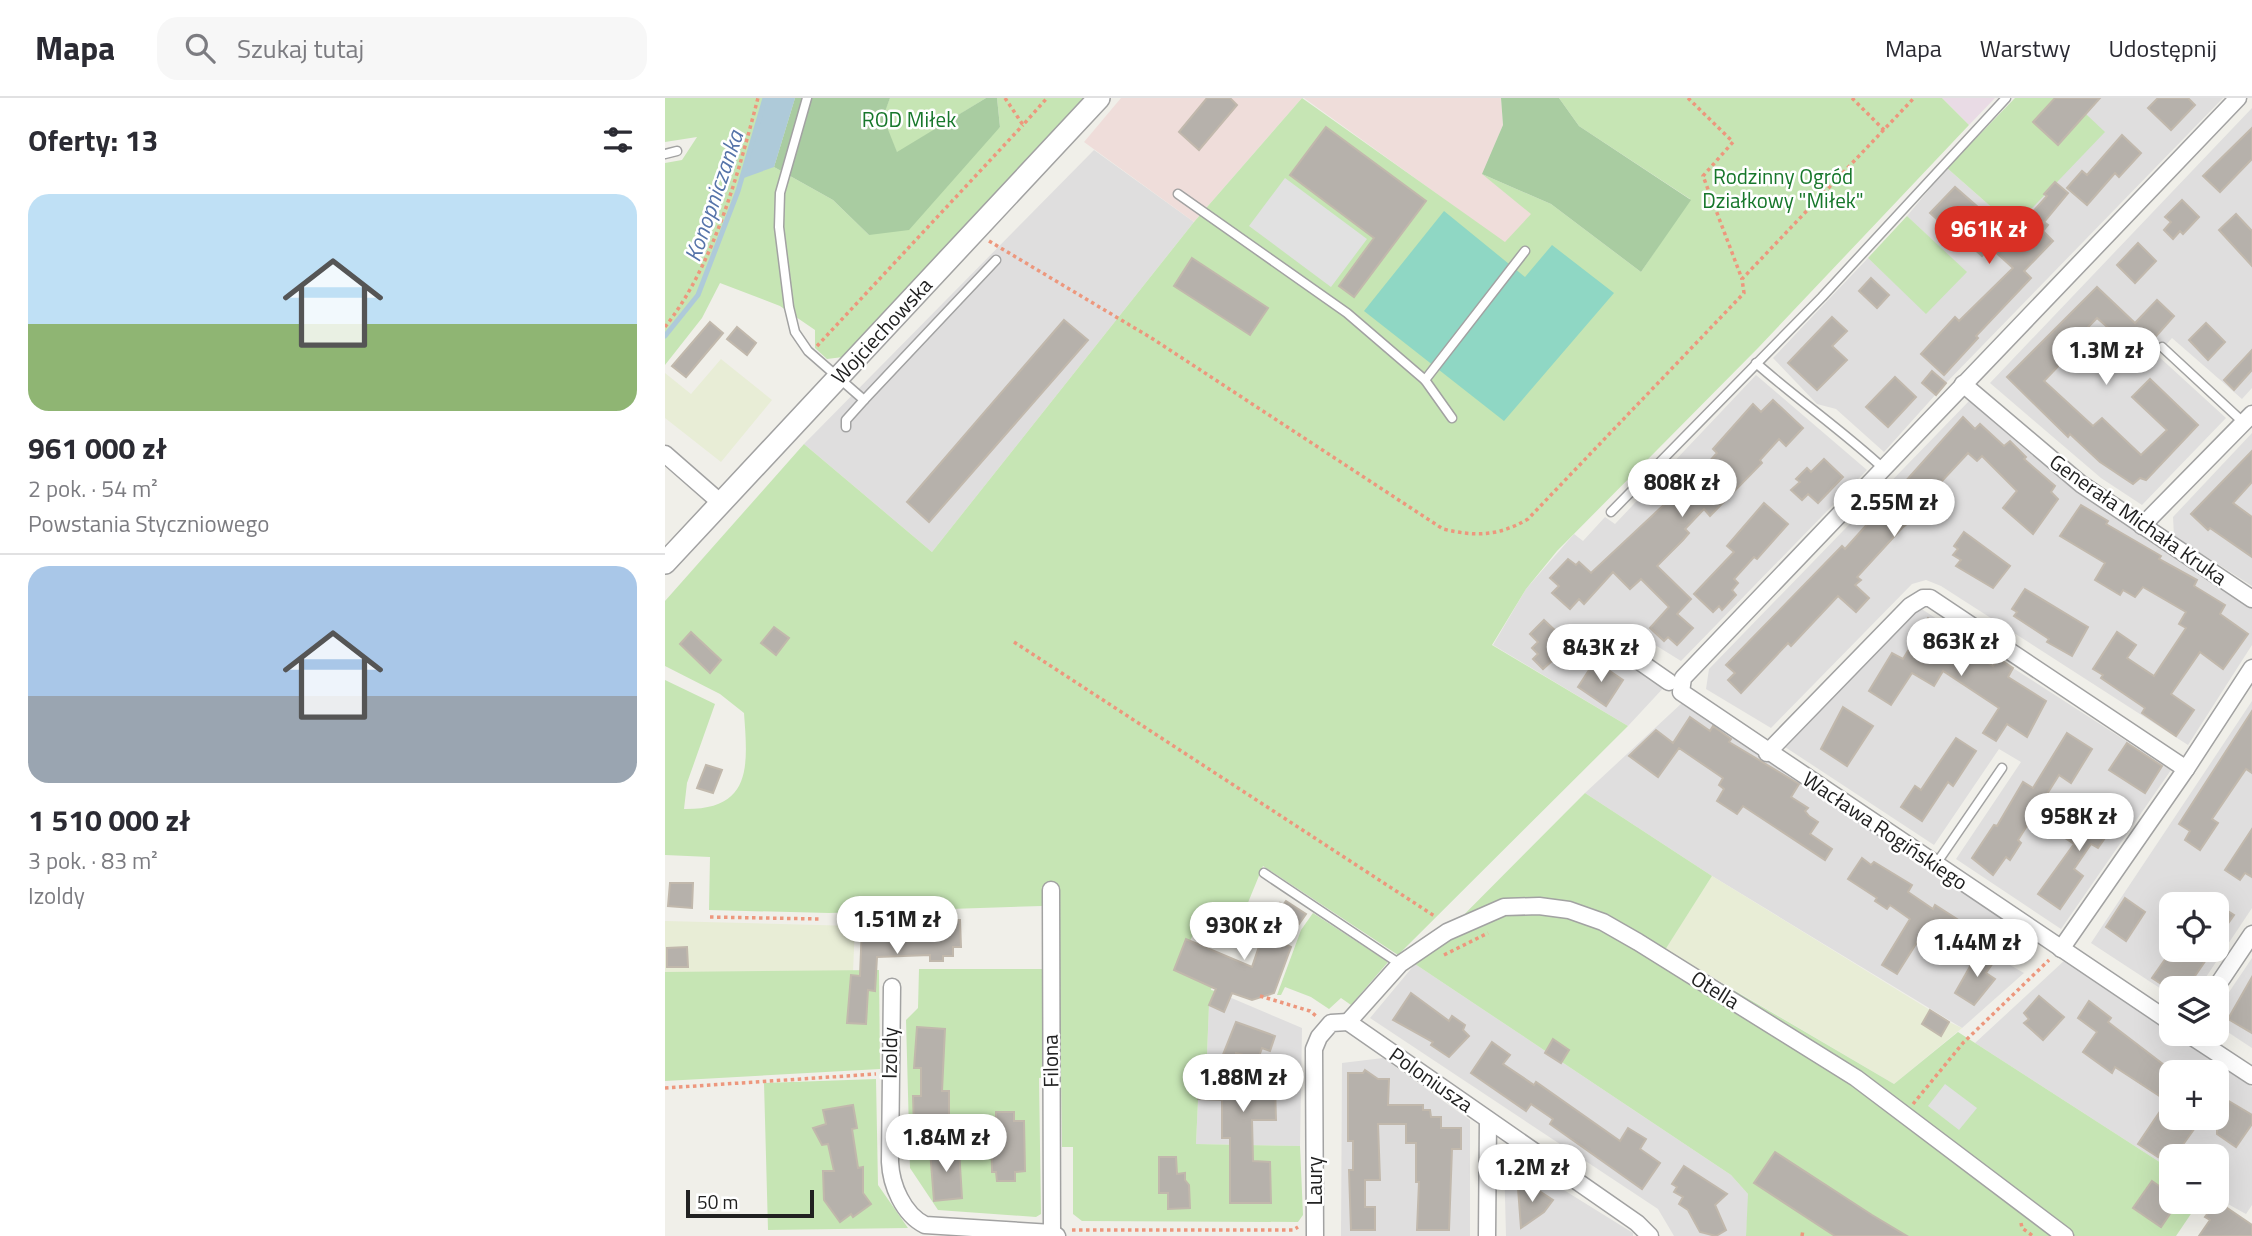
<!DOCTYPE html>
<html lang="pl">
<meta charset="utf-8">
<style>
body{margin:0;font-family:"Titillium Web",sans-serif;background:#f7f7f7;color:#2b2b33;height:100vh;display:flex;flex-direction:column;font-size:26px;white-space:nowrap}
*{box-sizing:border-box;margin:0}
p{font-size:23px;color:#7c7c81}
.icon{flex:none;width:38px;height:38px;fill:none;stroke:currentColor;stroke-width:2;stroke-linecap:round;stroke-linejoin:round}
.map{position:relative;flex:1;overflow:hidden}
.panel{display:flex;flex-direction:column;background:#fff;width:665px}
.panel>*{flex:none}
.fabs{position:absolute;left:1494px;top:794px;display:grid;gap:14px}
.fabs a{display:grid;place-items:center;width:70px;height:70px;border-radius:14px;background:#fff;box-shadow:0 7px 28px #0002;font-size:35px}
.scale{position:absolute;left:21px;bottom:18px;width:128px;box-sizing:border-box;padding-left:7px;border:4px solid #212121;border-top:0;font-size:19px;line-height:24px;white-space:nowrap;color:#212121;-webkit-text-stroke:5px #fff;paint-order:stroke}
.price{position:absolute;translate:-50% -60px;padding:0 16px;border-radius:24px;background:#fff;color:#222;font-size:23px;line-height:46px;filter:drop-shadow(0 2px 4px #0008)}
.price::after{content:'';position:absolute;left:50%;top:42px;width:21px;height:16px;margin-left:-10px;background:inherit;clip-path:polygon(0 0,100% 0,50% 100%)}
.price.current{background:#d93025;color:#fff}
ul{padding:0;list-style:none}
li{display:grid;align-content:center;gap:14px;height:371px;padding:0 28px}
li+li{border-top:2px solid #e1e1e2}
li span{display:grid;place-items:center;height:217px;border-radius:21px;color:#555}
li>.icon{margin-inline-start:auto}
span .icon{width:126px;height:126px;fill:#fffc;stroke-width:1}
li b{font-size:30px}
h2{display:flex;justify-content:space-between;align-items:center;height:84px;padding:0 28px;font-size:30px}
header{display:flex;align-items:center;gap:42px;box-sizing:border-box;height:98px;padding:0 35px;background:#fff;border-bottom:2px solid #e1e1e2}
header strong{font-size:33px}
nav{display:flex;gap:38px;margin-inline-start:auto;font-size:24px}
.search{width:490px;height:63px;background:#f7f7f7;display:flex;align-items:center;gap:18px;box-sizing:border-box;padding:0 24px;border-radius:21px;color:#7c7c81;font-size:26px}
main{display:flex;flex:1;min-height:0}
.map>svg:first-child{display:block}
</style>
<header>
<strong>Mapa</strong>
<div class="search"><svg class="icon" aria-label="search" viewBox="0 0 24 24"><circle cx="10" cy="10" r="6"/><path d="M15 15l6 6"/></svg>Szukaj tutaj</div>
<nav><a>Mapa</a><a>Warstwy</a><a>Udostępnij</a></nav>
</header>
<main>
<section class="panel">
<h2>Oferty: 13<svg class="icon" aria-label="filters" viewBox="0 0 24 24"><path d="M4 7h16M4 17h16"/><circle cx="9" cy="7" r="2"/><circle cx="15" cy="17" r="2"/></svg></h2>
<ul>
<li><span style="background:linear-gradient(#bfe0f5 60%,#8fb573 0)"><svg class="icon" aria-label="home" viewBox="0 0 24 24"><path d="M3 11l9-7 9 7M6 9v11h12V9"/></svg></span><div><b>961 000 zł</b><p>2 pok. · 54 m²</p><p>Powstania Styczniowego</p></div></li>
<li><span style="background:linear-gradient(#a9c7e8 60%,#9aa5b1 0)"><svg class="icon" aria-label="home" viewBox="0 0 24 24"><path d="M3 11l9-7 9 7M6 9v11h12V9"/></svg></span><div><b>1 510 000 zł</b><p>3 pok. · 83 m²</p><p>Izoldy</p></div></li>
</ul>
</section>
<div class="map">
<svg width="1587" height="1138" viewBox="0 0 1587 1138">
<rect width="100%" height="100%" fill="#f0efe9"/>
<!-- residential -->
<g fill="#dfdede" fill-rule="evenodd">
<path d="M1404,0H1558L1281,285L1219,354L1171,311L1152,306L1108,260L1203,160L1261,215L1301,174L1242,118L1282,70L1349,129Z"/>
<path d="M1587,10V290L1577,301L1507,240L1492,257L1561,320L1477,407L1436,380L1325,285Z"/>
<path d="M429,52L529,124L267,454L139,346Z"/>
<path d="M1091,277L1202,372L1016,563L958,527L946,545L1002,586L963,628L828,547L861,491L909,436L918,443L940,419L950,426Z"/>
<path d="M1305,302L1414,395L1587,510V547L1523,647L1276,488L1261,482L1247,486L1106,630L1041,591L1044,571Z"/>
<path d="M1587,335V488L1509,438L1508,419Z"/>
<path d="M1255,510L1506,672L1396,831L1291,761L1356,664L1334,651L1269,747L1120,649Z"/>
<path d="M1587,603V810L1533,891H1507V898L1426,845ZM1507,807H1552V852H1507Z"/>
<path d="M1018,604L1362,835L1345,867L1359,875L1297,930L1047,778L920,695Z"/>
<path d="M1587,860V950L1552,927V912Z"/>
<path d="M1401,861L1587,989V1107L1581,1116L1552,1100V1059H1507V1072L1310,945ZM1507,975H1552V1020H1507Z"/>
<path d="M750,866L1066,1077L1084,1097L1081,1138H1009L993,1111L705,920Z"/>
<path d="M550,893L637,930L635,1048L531,1046L534,981H541L544,907Z"/>
<path d="M718,960L805,1022V1138H676L677,965Z"/>
<path d="M844,1058L968,1135V1138H841L839,1061Z"/>
</g>
<!-- commercial -->
<g fill="#efddda">
<path d="M456,0H637L529,124L419,44Z"/>
<path d="M639,0H836L838,27L818,76L867,116L840,145Z"/>
</g>
<!-- industrial -->
<path fill="#e9dbe5" d="M1277,0H1330L1304,27Z"/>
<!-- farmland -->
<g fill="#e8edd6">
<path d="M56,261L107,302L56,364L0,320V275L26,296Z"/>
<path d="M1047,778L1265,912L1257,926L1275,937L1284,924L1297,930L1229,986L1000,851Z"/>
<path d="M0,823L190,828L188,874H0Z"/>
</g>
<!-- grass -->
<g fill="#c6e5b4">
<path d="M0,0H130L109,69L168,102L204,137L335,29L332,0H419L178,259L162,261L150,250V232L115,208L55,185L37,220L0,267V65L17,62L32,39L0,44Z"/>
<path d="M225,0H321L232,55L217,19Z"/>
<path d="M637,0L840,144L866,116L817,76L886,106L976,174L1025,101L914,28L894,0H1277L1304,27L1093,250L892,453L861,491L827,547L963,628L733,857L598,768L566,846L530,832L513,870L548,885L546,892L550,893L544,907L541,981H534L531,1046L635,1048L638,1117L633,1124L417,1123L408,1116V1049H397L396,976L374,980L376,1116L371,1119L273,1112L245,1070L241,922L253,910L254,871H378L377,808L164,815L44,812L45,759L0,757V582L50,606L22,685L19,711C87,712 83,669 79,615L55,596L0,568V503L139,346L267,454L529,124Z"/>
<path d="M1350,0H1404L1440,34L1349,129L1282,70Z"/>
<path d="M1242,118L1302,174L1261,216L1203,160Z"/>
<path d="M920,695L1047,778L1000,852L1229,986L1293,934L1507,1072V1104H1534L1511,1138H1081L1083,1096L1066,1077L750,866Z"/>
<path d="M648,815L723,864L686,907L676,900L664,911L646,899L620,889L616,897H612L636,832Z"/>
<path d="M214,872L215,971L0,983V874Z"/>
<path d="M211,981L213,1087L243,1130L103,1132L99,985Z"/>
</g>
<!-- forest -->
<g fill="#a9cca1">
<path d="M130,0H225L218,19L232,54L321,0H332L335,29L244,132L204,137L168,102L109,69Z"/>
<path d="M836,0H894L914,28L1026,102L976,174L886,106L817,76L838,27Z"/>
</g>
<!-- pitch -->
<path fill="#8fd7c4" d="M779,113L860,179L887,147L949,195L839,323L699,213Z"/>
<!-- parking -->
<g fill="#e1e1e1">
<path d="M620,80L702,141L666,189L584,128Z"/>
<path d="M1280,986L1312,1010L1294,1032L1263,1008Z"/>
</g>
<!-- water -->
<path fill="#aecad9" d="M100,0H130L109,69L76,81Z"/>
<g fill="none" stroke-linecap="round" stroke-linejoin="round">
<!-- stream -->
<path stroke="#aecad9" stroke-width="5" d="M0,238L33,197L73,93L100,0"/>
</g>
<!-- building -->
<g fill="#b6b1ab" stroke="#c1b8ac" stroke-width="2">
<path d="M542,0H565L572,7L534,52L514,34Z"/>
<path d="M1390,0H1435L1393,47L1368,24Z"/>
<path d="M1493,0H1523L1530,7L1506,32L1483,10Z"/>
<path d="M661,29L761,103L689,199L674,188L709,140L625,77Z"/>
<path d="M1587,30V61L1555,94L1538,78Z"/>
<path d="M1457,37L1476,55L1454,79L1450,75L1422,107L1402,90L1417,73L1422,77Z"/>
<path d="M1390,84L1403,95L1379,124L1383,127L1378,133L1388,143L1359,173L1366,180L1311,238L1313,240L1279,277L1256,256L1290,219L1294,223L1348,170L1325,149L1317,158L1300,143L1298,145L1265,115L1290,89L1346,138L1382,98L1379,96Z"/>
<path d="M1517,102L1534,119L1518,136L1515,133L1508,141L1499,132L1506,124L1500,119Z"/>
<path d="M1571,116L1587,133V168L1554,132Z"/>
<path d="M1473,145L1491,163L1470,185L1452,167Z"/>
<path d="M527,160L603,210L585,237L509,188Z"/>
<path d="M1206,180L1224,197L1212,210L1194,193Z"/>
<path d="M1432,189L1470,225L1492,202L1509,218L1460,273L1444,256L1457,242L1432,220L1396,257L1400,261L1379,283L1428,328L1437,320L1476,357L1502,332L1467,299L1485,281L1533,327L1481,382L1475,380L1468,386L1435,364L1405,336L1403,339L1342,279Z"/>
<path d="M1167,219L1182,233L1167,248L1182,262L1152,292L1123,265Z"/>
<path d="M399,222L423,242L264,424L242,404Z"/>
<path d="M45,224L58,235L21,279L7,268Z"/>
<path d="M1541,225L1560,244L1543,262L1524,242Z"/>
<path d="M72,229L91,245L82,257L62,241Z"/>
<path d="M1587,252V272L1569,292L1559,282Z"/>
<path d="M1267,273L1281,285L1271,297L1257,285Z"/>
<path d="M1230,279L1251,299L1223,329L1201,309Z"/>
<path d="M1108,302L1138,330L1121,348L1114,341L1095,362L1097,365L1045,418L1039,411L1020,431L1024,435L1018,442L992,468L1026,501L1012,516L1028,530L1012,547L1003,539L999,543L985,530L1004,509L976,481L965,491L948,474L919,506L914,501L905,511L887,495L894,488L885,480L903,461L911,467L914,464L926,475L1019,388L1013,382L1026,369L1033,376L1052,355L1048,351L1088,306L1096,314Z"/>
<path d="M1298,319L1310,331L1315,326L1339,348L1345,343L1361,359L1359,361L1390,388L1386,394L1393,401L1368,436L1338,410L1352,393L1317,358L1312,363L1303,355L1263,398L1270,405L1254,423L1250,419L1237,430L1192,479L1196,482L1190,487L1204,500L1191,514L1173,498L1126,548L1123,545L1076,595L1063,582L1070,575L1061,567L1177,448L1180,451Z"/>
<path d="M1587,353V384L1568,405L1587,419V459L1545,430L1543,432L1526,416Z"/>
<path d="M1159,361L1178,379L1153,405L1143,396L1137,402L1126,392L1135,384L1131,381L1142,370L1146,374Z"/>
<path d="M1099,405L1123,426L1092,461L1089,459L1069,481L1073,485L1067,492L1071,497L1057,512L1054,508L1048,514L1029,496L1069,454L1062,448Z"/>
<path d="M1416,407L1443,423L1441,426L1496,458L1494,461L1532,482L1529,488L1560,507L1555,516L1583,536L1558,571L1535,554L1506,596L1529,612L1511,638L1477,615L1480,610L1436,580L1438,577L1428,571L1452,534L1471,547L1462,560L1489,578L1521,530L1514,526L1521,514L1478,489L1470,499L1458,492L1455,497L1430,482L1440,465L1395,438Z"/>
<path d="M1299,434L1345,468L1328,490L1291,468L1296,462L1288,457L1293,451L1289,448Z"/>
<path d="M1360,491L1423,529L1407,558L1382,544L1384,541L1349,518L1352,514L1347,511Z"/>
<path d="M1263,520L1296,540L1292,545L1328,568L1333,560L1348,570L1343,579L1381,603L1362,639L1342,626L1331,643L1318,635L1334,610L1278,573L1269,588L1247,575L1226,607L1204,593L1227,555L1238,561Z"/>
<path d="M879,522L910,551L894,568L888,562L878,571L868,561L873,556L867,550L873,544L865,536Z"/>
<path d="M109,529L124,540L111,557L96,545Z"/>
<path d="M26,534L56,562L45,575L15,546Z"/>
<path d="M930,563L958,582L941,608L913,589Z"/>
<path d="M1178,609L1208,628L1182,668L1156,651Z"/>
<path d="M1587,613V675L1581,671L1547,721L1553,725L1535,752L1520,742L1525,733L1514,726Z"/>
<path d="M1025,619L1045,633L1048,628L1066,641L1064,644L1134,686L1126,699L1143,710L1140,713L1144,718L1153,724L1145,736L1167,751L1160,762L1078,708L1072,716L1052,703L1059,691L1054,687L1058,680L1014,650L993,679L964,658L991,632L1008,645Z"/>
<path d="M1402,635L1427,651L1406,685L1394,677L1353,742L1356,745L1345,762L1341,759L1328,777L1307,760L1329,727L1332,728L1358,684L1368,690Z"/>
<path d="M1291,640L1311,653L1288,688L1283,684L1257,723L1236,709L1250,688L1256,692Z"/>
<path d="M1462,645L1497,668L1480,695L1444,672Z"/>
<path d="M41,667L57,672L48,695L32,690Z"/>
<path d="M1434,702L1456,717L1433,750L1426,746L1409,771L1418,778L1395,811L1373,796L1409,746L1400,740L1410,724L1417,728Z"/>
<path d="M1587,731V779L1580,775L1575,782L1560,772Z"/>
<path d="M1197,760L1206,767L1209,764L1247,787L1243,794L1268,811L1270,807L1292,821L1273,849L1256,838L1232,876L1217,867L1245,821L1225,807L1222,811L1210,803L1212,800L1183,781Z"/>
<path d="M5,785H28L27,810L3,808Z"/>
<path d="M1460,800L1480,814L1461,843L1441,829Z"/>
<path d="M621,803L641,816L620,846L626,849L609,895L587,902L567,895L559,914L544,907L551,891L509,872L521,841L587,869L602,825L615,805L618,807Z"/>
<path d="M1552,806L1569,817L1552,841Z"/>
<path d="M295,822L296,849H288V858H278V863H265V857L212,859L210,893L203,892L201,926L182,925L186,877L195,878L197,827L229,828V836L261,835V823Z"/>
<path d="M22,849L23,869H2V850Z"/>
<path d="M1315,851L1330,862L1321,875L1330,881L1309,907L1290,895Z"/>
<path d="M1511,852H1539L1535,859L1541,862L1521,891H1504L1487,880L1501,860L1504,863Z"/>
<path d="M1587,879V935L1563,921Z"/>
<path d="M746,895L784,923L787,918L800,927L798,932L804,938L784,959L766,947L768,944L728,922Z"/>
<path d="M1374,898L1399,919L1378,942L1359,925L1364,921L1359,915Z"/>
<path d="M1424,903L1446,920L1443,924L1507,973V1020H1537L1507,1062L1495,1055L1493,1059L1473,1046L1502,1003L1450,969L1447,975L1418,954L1432,934L1413,920Z"/>
<path d="M1265,912L1284,924L1276,938L1257,926Z"/>
<path d="M571,924L610,938L605,953L597,950L593,961L571,955L569,988L610,987L611,1022H587L588,1063L605,1064L606,1105H565V1040H557V1002L533,1001L534,981H541L542,968L553,969Z"/>
<path d="M252,929L280,931L277,993H284V1018L276,1019L267,1028L249,1029L248,998H256V970H249Z"/>
<path d="M888,941L904,952L896,965L880,955Z"/>
<path d="M827,944L845,957L838,966L869,987L871,984L955,1043L963,1030L981,1041L975,1051L995,1065L977,1091L885,1026L888,1021L866,1006L861,1013L806,975Z"/>
<path d="M700,972L713,981H724L723,1007H758V1012H765L766,1019H776V1030H796V1051H787L784,1132H752L754,1084H751V1045H741V1026H713L715,1082H700V1109H710V1132H686L684,1072H688V1043H683V975H698Z"/>
<path d="M1552,996L1587,1017V1026L1571,1049L1552,1036Z"/>
<path d="M188,1007L192,1030L187,1031L193,1070L198,1069V1095L206,1106L188,1119L186,1116L175,1124L159,1102L158,1073H169L163,1046L157,1047L148,1030L161,1026L158,1012Z"/>
<path d="M331,1014H349V1023H359L360,1073L350,1074V1083H332L331,1074H327L326,1023H331Z"/>
<path d="M294,1051L297,1100L269,1103L265,1052Z"/>
<path d="M1110,1054L1207,1117L1242,1138H1170L1089,1085Z"/>
<path d="M494,1059H511L512,1076L520,1075V1082L524,1087L525,1110L503,1111V1095H494Z"/>
<path d="M1019,1068L1062,1096L1050,1107L1061,1132L1051,1138L1035,1134L1023,1112L1014,1106L1018,1099L1009,1094L1012,1089L1007,1086Z"/>
<path d="M1487,1083L1507,1097V1104H1513L1496,1129L1468,1110Z"/>
<path d="M862,1085L888,1102L879,1114L856,1130L853,1090L859,1089Z"/>
<path d="M1552,1103L1587,1127V1138H1534L1545,1122L1540,1119Z"/>
</g>
<g fill="none" stroke-linecap="round" stroke-linejoin="round">
<!-- service casing -->
<g stroke="#a2a2a2" stroke-width="11">
<g id="service">
<path d="M142,0L115,95L114,129L124,209L130,234L143,253L199,302L331,162"/>
<path d="M0,56L12,53"/>
<path d="M513,96L682,215L760,282L860,153"/>
<path d="M1497,249L1579,325"/>
<path d="M1091,265C1133,302 1178,333 1219,371"/>
<path d="M760,282L787,320"/>
<path d="M181,329V322L199,302"/>
<path d="M946,414L1157,199L1341,0"/>
<path d="M1271,766L1337,670"/>
<path d="M599,775L735,866"/>
</g>
</g>
<!-- minor casing -->
<g stroke="#a2a2a2" stroke-width="19">
<g id="minor">
<path d="M1298,286L1416,386L1587,501"/>
<path d="M0,356L56,405"/>
<path d="M1477,428L1587,316"/>
<path d="M948,545L1004,584"/>
<path d="M1102,655L1245,508L1258,500H1265L1521,671"/>
<path d="M386,792L387,1135"/>
<path d="M1396,851L1521,671L1587,570"/>
<path d="M227,889L225,1064C226,1087 238,1116 260,1127L387,1135L392,1138"/>
<path d="M1550,891L1587,836"/>
<path d="M683,924L735,866L782,834L839,809L874,808L904,812L938,824L973,844L1191,980L1400,1138"/>
<path d="M683,924L972,1125L985,1138"/>
<path d="M1507,925L1016,594L1018,580L1573,0"/>
<path d="M1523,936L1587,978"/>
<path d="M650,1138L649,951L654,939L666,925L683,924"/>
<path d="M822,1138L823,1022"/>
</g>
</g>
<!-- tertiary casing -->
<g stroke="#a2a2a2" stroke-width="24">
<path id="tertiary" d="M0,465L434,0"/>
</g>
<!-- path -->
<g stroke="#ed977d" stroke-width="3.5" stroke-dasharray="3.5 3.5" stroke-linecap="butt">
<path d="M340,0L358,27L382,0"/>
<path d="M1023,0L1068,44L1038,78L1077,181"/>
<path d="M1187,0L1219,32"/>
<path d="M324,143L488,241L778,431C811,439 834,438 863,421L1079,195L1077,181L1249,0"/>
<path d="M0,229C49,167 73,76 93,0"/>
<path d="M152,248L358,27"/>
<path d="M349,544L771,819"/>
<path d="M45,819L155,821"/>
<path d="M779,857L823,835"/>
<path d="M595,898L645,913L651,918"/>
<path d="M0,990L211,976"/>
<path d="M1248,1006L1298,945L1384,862"/>
<path d="M1356,1125L1357,1130L1368,1138"/>
<path d="M407,1132H628L633,1129"/>
<path d="M1137,1138L1138,1132"/>
</g>
<!-- service -->
<use href="#service" stroke="#fff" stroke-width="8"/>
<!-- minor -->
<use href="#minor" stroke="#fff" stroke-width="16"/>
<!-- tertiary -->
<use href="#tertiary" stroke="#fff" stroke-width="21"/>
</g>
<g text-anchor="middle" stroke-width="5" stroke-linejoin="round" paint-order="stroke">
<!-- park labels -->
<g font-size="21" fill="#17772b" stroke="#fff">
<text x="244" y="29">ROD Miłek</text>
<text x="1118" y="86">Rodzinny Ogród<tspan x="1118" dy="24">Działkowy "Miłek"</tspan></text>
</g>
<!-- street labels -->
<g font-size="21" fill="#212121" stroke="#fff">
<text transform="translate(217 233) rotate(-47)" y="7">Wojciechowska</text>
<text transform="translate(1473 422) rotate(35)" y="7">Generała Michała Kruka</text>
<text transform="translate(1220 733) rotate(34)" y="7">Wacława Rogińskiego</text>
<text transform="translate(1050 892) rotate(32)" y="7">Otella</text>
<text transform="translate(225 955) rotate(-89)" y="7">Izoldy</text>
<text transform="translate(386 963) rotate(-91)" y="7">Filona</text>
<text transform="translate(766 982) rotate(35)" y="7">Poloniusza</text>
<text transform="translate(650 1083) rotate(-90)" y="7">Laury</text>
</g>
<!-- water labels -->
<g font-size="23" font-style="italic" fill="#5674a9" stroke="#fff">
<text transform="translate(49 98) rotate(-71)" y="8">Konopniczanka</text>
</g>
</g>
</svg>
<div class="fabs">
<a><svg class="icon" aria-label="locate" viewBox="0 0 24 24"><circle cx="12" cy="12" r="6"/><path d="M12 2v4M12 18v4M2 12h4M18 12h4"/></svg></a>
<a><svg class="icon" aria-label="layers" viewBox="0 0 24 24"><path d="M12 4l9 5-9 5-9-5zM3 14l9 5 9-5"/></svg></a>
<a>+</a>
<a>−</a>
</div>
<div class="scale">50 m</div>
<b class="price current" style="left:1324px;top:168px">961K zł</b>
<b class="price" style="left:1441px;top:289px">1.3M zł</b>
<b class="price" style="left:1017px;top:421px">808K zł</b>
<b class="price" style="left:1229px;top:441px">2.55M zł</b>
<b class="price" style="left:1296px;top:580px">863K zł</b>
<b class="price" style="left:936px;top:586px">843K zł</b>
<b class="price" style="left:1414px;top:755px">958K zł</b>
<b class="price" style="left:232px;top:858px">1.51M zł</b>
<b class="price" style="left:579px;top:864px">930K zł</b>
<b class="price" style="left:1312px;top:881px">1.44M zł</b>
<b class="price" style="left:578px;top:1016px">1.88M zł</b>
<b class="price" style="left:281px;top:1076px">1.84M zł</b>
<b class="price" style="left:867px;top:1106px">1.2M zł</b>
</div>
</main>
